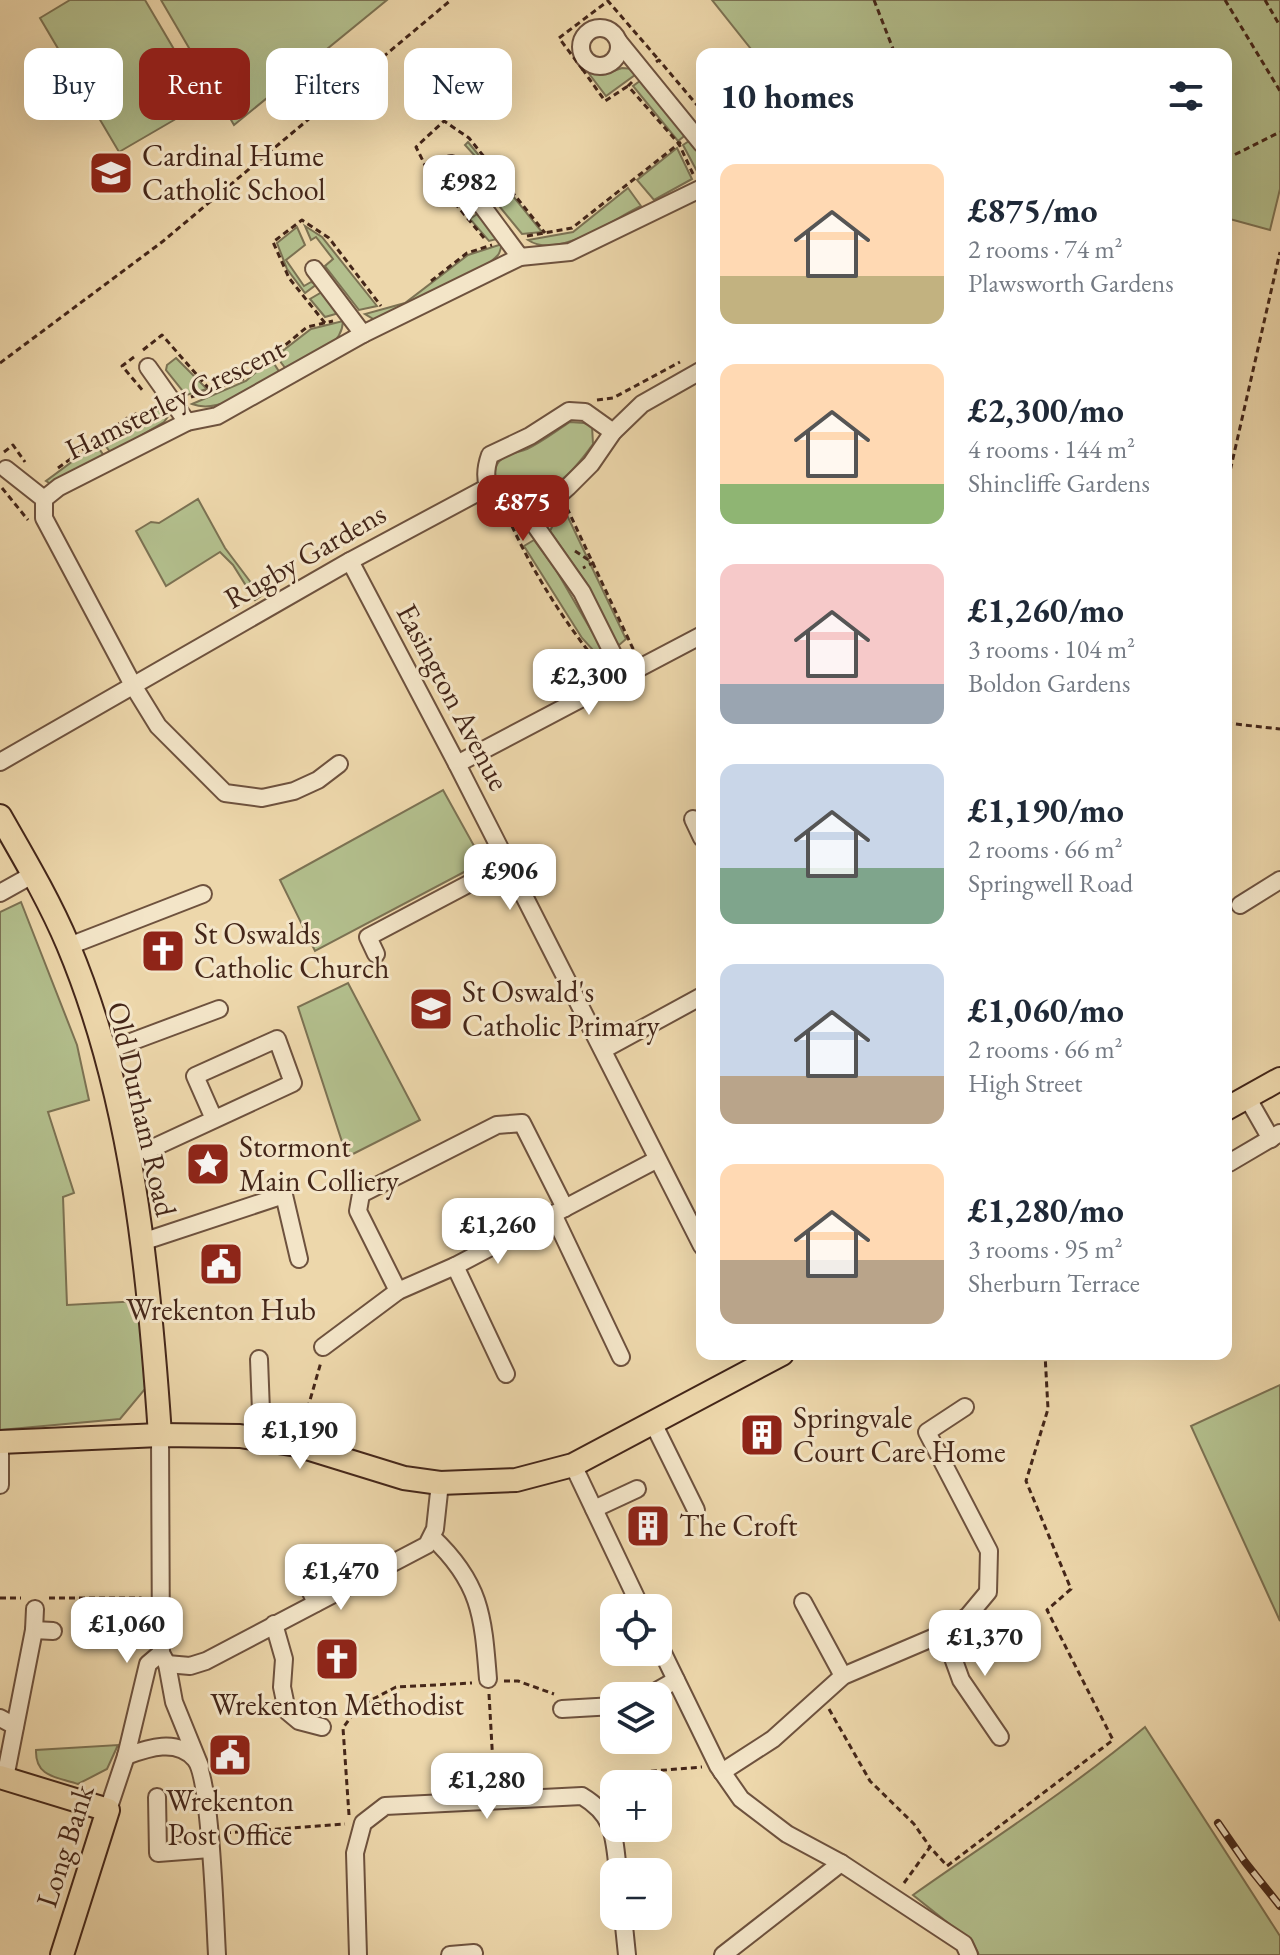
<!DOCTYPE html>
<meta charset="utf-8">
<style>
body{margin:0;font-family:"EB Garamond",serif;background:#f2f2f3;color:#1f2937;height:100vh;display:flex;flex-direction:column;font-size:30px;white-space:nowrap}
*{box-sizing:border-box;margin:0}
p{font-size:26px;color:#747a83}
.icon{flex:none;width:44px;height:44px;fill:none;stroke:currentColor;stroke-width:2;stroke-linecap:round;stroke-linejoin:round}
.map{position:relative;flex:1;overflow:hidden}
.details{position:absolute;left:696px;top:48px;width:536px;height:1312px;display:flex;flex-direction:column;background:#fff;border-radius:16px;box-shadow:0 8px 32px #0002}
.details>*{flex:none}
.top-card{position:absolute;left:24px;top:48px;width:552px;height:72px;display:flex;gap:16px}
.fabs{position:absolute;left:600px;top:1594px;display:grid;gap:16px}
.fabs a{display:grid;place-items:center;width:72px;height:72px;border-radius:16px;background:#fff;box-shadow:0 8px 32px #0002;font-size:40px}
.price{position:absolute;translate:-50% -68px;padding:0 18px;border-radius:16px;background:#fff;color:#222;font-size:26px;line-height:52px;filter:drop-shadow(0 2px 4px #0008)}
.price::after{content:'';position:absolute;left:50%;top:48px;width:24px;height:18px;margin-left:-12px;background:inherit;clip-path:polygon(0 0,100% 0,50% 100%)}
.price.selected{background:#8f2418;color:#fff}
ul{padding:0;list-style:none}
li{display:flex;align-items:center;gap:24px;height:200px;padding:0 24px}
li span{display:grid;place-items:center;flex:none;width:224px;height:160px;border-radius:16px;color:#555}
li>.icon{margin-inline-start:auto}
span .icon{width:96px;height:96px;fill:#fffc;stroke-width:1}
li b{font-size:34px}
h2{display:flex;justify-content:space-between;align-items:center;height:96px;padding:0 24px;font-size:34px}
.chip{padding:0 28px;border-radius:16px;background:#fff;box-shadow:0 8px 32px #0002;font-size:28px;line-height:72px}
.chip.selected{background:#8f2418;color:#fff}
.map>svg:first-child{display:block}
</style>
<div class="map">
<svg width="1280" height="1955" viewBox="0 0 1280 1955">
<rect width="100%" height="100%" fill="#edd7ab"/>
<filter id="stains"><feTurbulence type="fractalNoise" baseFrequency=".0025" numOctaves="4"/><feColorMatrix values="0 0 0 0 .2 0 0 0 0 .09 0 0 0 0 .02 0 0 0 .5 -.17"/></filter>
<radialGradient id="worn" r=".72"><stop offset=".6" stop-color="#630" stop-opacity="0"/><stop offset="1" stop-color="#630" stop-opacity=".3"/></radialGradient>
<!-- green -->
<g fill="#b3bf8d" stroke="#7c7253" stroke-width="2">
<path d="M70,0H145L205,102L119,152L40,18Z"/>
<path d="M161,0H387L234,125Z"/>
<path d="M712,0H1280V189L1270,230L1226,218V54H755Z"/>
<path d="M622,68L634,69L639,72L606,96L587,71L602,75Z"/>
<path d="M644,78L688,133L678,141L633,86Z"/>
<path d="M692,139C701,149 708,162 699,175L683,145Z"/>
<path d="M468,142L504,186L490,196L467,169L476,157L465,145Z"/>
<path d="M677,148L692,179L654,200L637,180Z"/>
<path d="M436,171L449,187L456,183L475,206L466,213L433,172Z"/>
<path d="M628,188L641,206C612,220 558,260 528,240L573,232Z"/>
<path d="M508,190L542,232L522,234L495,201Z"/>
<path d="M480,212L501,238L489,241L470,219Z"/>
<path d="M305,226L322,237L377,306L359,310L325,266L333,259L316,237L311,240Z"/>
<path d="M297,227L305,245L286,260L304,286L311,282L317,284L305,293L287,269L277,243Z"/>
<path d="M502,244C501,247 500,253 498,255C481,275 401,308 375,320L365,314L405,303L468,255Z"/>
<path d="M322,292L339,313L325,317L310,299Z"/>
<path d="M343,321C342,349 308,358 286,369L276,356L311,329Z"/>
<path d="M176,358L207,389L186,395L166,370L167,365Z"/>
<path d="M271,359L280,373C256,386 220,415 192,404L246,381Z"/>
<path d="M168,406L169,415L164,422L111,453L101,440L131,420Z"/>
<path d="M570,422L584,423L592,426L593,444C571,475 548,500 507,495C497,486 488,469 503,458C510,453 520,452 527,449C542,442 556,431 570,422Z"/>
<path d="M96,444L104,456L51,484L46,481Z"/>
<path d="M198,499L225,548L261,596L255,600L233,565L220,552L166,586L136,531L151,522L159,523Z"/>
<path d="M566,513L626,639L618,646L587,584L550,531L557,517Z"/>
<path d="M534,540L556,570L605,654L602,660L582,638L524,546Z"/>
<path d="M443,790L483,862L315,951L280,880Z"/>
<path d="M21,902L77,1045L89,1100L48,1112L74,1193L63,1197L67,1305L140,1301L145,1389L120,1419L0,1430V912Z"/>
<path d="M348,983L420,1120L347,1157L298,1007Z"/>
<path d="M1280,1385V1621L1191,1426Z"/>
<path d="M1145,1727L1280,1936V1955H979L973,1943L913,1895C991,1840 1072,1788 1145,1727Z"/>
<path d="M118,1745L107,1769L78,1784C57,1777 35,1777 36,1750Z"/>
</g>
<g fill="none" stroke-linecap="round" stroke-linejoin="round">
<!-- minor casing -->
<g stroke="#6e523e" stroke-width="20">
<g id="minor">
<circle cx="600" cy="47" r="19"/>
<path d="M619,42L702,144"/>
<path d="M451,164L520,257"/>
<path d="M314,269L363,334"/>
<path d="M148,367L187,422"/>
<path d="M613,432L585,412L569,411L530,436L490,455C479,486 493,506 525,511L582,592L624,676"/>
<path d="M6,469L44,499"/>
<path d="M525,511L550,503L568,487L591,464L613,432L642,404L702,370"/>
<path d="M350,561L457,764L702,1246"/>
<path d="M0,762L350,561L488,487"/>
<path d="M339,764L318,780L294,791L262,798L225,793L158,726L134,687L44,518V499L59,487L187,422L217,416L363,334L520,257L570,252L702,188"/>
<path d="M457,764L702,635"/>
<path d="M693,819L702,838"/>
<path d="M0,893L34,874"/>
<path d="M1240,905L1280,880"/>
<path d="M69,946L203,894"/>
<path d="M376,954L368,937L508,863"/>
<path d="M603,1050L702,996"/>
<path d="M104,1052L219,1009"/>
<path d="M1247,1097L1271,1139"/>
<path d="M129,1159L293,1083L277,1039L195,1076L214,1119"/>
<path d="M1229,1163L1280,1133"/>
<path d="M553,1214L621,1357"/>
<path d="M142,1242L284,1195L299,1259"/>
<path d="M455,1266L506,1374"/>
<path d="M398,1291L358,1211L361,1194L497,1125L522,1123L565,1208"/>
<path d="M323,1347L398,1291L455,1266L656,1160"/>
<path d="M259,1359L262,1438"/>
<path d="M653,1423L696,1510"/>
<path d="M160,1435L161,1653L167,1664L174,1702L200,1766"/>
<path d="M0,1442V1485"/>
<path d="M573,1465L641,1608"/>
<path d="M594,1509L637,1489"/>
<path d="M432,1537C481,1583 483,1616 488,1679"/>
<path d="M296,1560L316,1603"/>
<path d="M803,1602L843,1676"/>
<path d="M274,1624L284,1659L282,1687L287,1711L299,1721L322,1727"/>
<path d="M34,1630L53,1631"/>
<path d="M944,1633L961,1680L1000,1737"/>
<path d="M658,1643L718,1766L741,1799L787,1834L841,1863L964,1944L969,1955"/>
<path d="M167,1664L190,1666L206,1661L427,1545L435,1529L440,1483"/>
<path d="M648,1696L676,1680"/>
<path d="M562,1709L614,1706"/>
<path d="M0,1718L15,1726"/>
<path d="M126,1756C148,1748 177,1738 195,1759C211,1778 215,1922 217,1955"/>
<path d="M722,1772L773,1739L843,1676L944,1633L968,1616L988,1592L989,1551L927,1432L965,1407"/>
<path d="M5,1778L34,1630L35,1609"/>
<path d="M157,1797L158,1853L210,1849"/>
<path d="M108,1810L126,1756L148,1664L161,1653"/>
<path d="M623,1916L627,1955"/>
<path d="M358,1955L355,1853L363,1823L385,1806L582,1796C615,1816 614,1836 618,1872"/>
<path d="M450,1955L474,1953"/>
<path d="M723,1955L841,1863"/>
</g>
</g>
<!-- major casing -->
<g stroke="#442619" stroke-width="26">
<g id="major">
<path d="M0,816C24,858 49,900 68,945C132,1097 149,1272 160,1435"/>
<path d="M1226,1109L1280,1079"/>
<path d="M0,1442L160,1435L240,1436L297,1445L404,1478L440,1483L516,1480L573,1465L782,1354"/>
<path d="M0,1777L108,1810L62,1955"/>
</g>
</g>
<!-- path -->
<g stroke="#442619" stroke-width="3" stroke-dasharray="6 4" stroke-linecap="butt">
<path d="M874,0L895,54"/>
<path d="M1225,0L1280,91"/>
<path d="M1265,0L1280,26"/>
<path d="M586,59L583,70L605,101L628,86"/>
<path d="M656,62L659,60L702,111"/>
<path d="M583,70L559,38L608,1L659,60"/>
<path d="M632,82L628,86L679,144L693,174"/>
<path d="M1226,159L1280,132"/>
<path d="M495,197L508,187"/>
<path d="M527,236L572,228L681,142"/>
<path d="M484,238L428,171L416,147L444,121L469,138L545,233"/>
<path d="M431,281L467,253L492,245"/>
<path d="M325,323L289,278L273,242L302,220L329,238L381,306"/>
<path d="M143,350L162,335L212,392"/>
<path d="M134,357L122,366L144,392"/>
<path d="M0,363L162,242L451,0"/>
<path d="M191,397L246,378L307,327L333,321"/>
<path d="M597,400L613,398L680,362"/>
<path d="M4,452L13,445L25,462"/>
<path d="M58,468L130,416L156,407"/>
<path d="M2,488L28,520"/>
<path d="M1226,489L1280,252"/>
<path d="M567,508L635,653"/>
<path d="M512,526C533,572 565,623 597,662"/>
<path d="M575,551L593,563L583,568"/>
<path d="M1226,723L1280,729"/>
<path d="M302,1428L321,1362"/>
<path d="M0,1598H21"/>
<path d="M49,1598H141L144,1601"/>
<path d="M504,1681H518L554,1694"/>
<path d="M489,1694L494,1782"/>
<path d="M829,1709L870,1781L914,1824L930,1847"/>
<path d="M625,1784L641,1772L702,1767"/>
<path d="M349,1815L343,1728L358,1707L396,1687L472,1683"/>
<path d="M225,1833L345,1824"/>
<path d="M904,1883L930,1847L947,1866L1113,1740L1047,1610L1071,1589L1026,1481L1048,1409L1045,1354"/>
</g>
<!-- minor -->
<use href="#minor" stroke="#f3e5c8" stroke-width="16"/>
<!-- major -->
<use href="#major" stroke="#edd7ab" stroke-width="22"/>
<!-- rail casing -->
<g stroke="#442619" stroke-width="8">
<path id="rail" d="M1218,1823L1245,1862L1280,1906"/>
</g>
<!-- rail -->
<use href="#rail" stroke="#f3e5c8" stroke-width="5" stroke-dasharray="15" stroke-linecap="butt"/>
</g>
<!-- icons -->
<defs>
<g id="school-square" transform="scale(2.3)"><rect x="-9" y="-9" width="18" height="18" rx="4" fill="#8f2418" stroke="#f3e5c8"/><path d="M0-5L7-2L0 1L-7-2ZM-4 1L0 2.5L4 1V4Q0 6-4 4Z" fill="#fff"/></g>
<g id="church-square" transform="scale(2.3)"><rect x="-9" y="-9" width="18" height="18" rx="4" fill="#8f2418" stroke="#f3e5c8"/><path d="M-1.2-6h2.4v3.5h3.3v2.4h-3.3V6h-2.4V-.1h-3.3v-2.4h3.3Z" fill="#fff"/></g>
<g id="sight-square" transform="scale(2.3)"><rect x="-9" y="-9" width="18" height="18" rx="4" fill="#8f2418" stroke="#f3e5c8"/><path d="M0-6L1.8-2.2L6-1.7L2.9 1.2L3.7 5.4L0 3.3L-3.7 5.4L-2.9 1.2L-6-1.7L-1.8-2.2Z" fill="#fff"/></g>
<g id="civic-square" transform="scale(2.3)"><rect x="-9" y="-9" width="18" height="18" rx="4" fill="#8f2418" stroke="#f3e5c8"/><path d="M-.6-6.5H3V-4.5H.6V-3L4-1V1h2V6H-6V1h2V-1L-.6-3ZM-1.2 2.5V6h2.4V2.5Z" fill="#fff"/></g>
<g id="building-square" transform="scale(2.3)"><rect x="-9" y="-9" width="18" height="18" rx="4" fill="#8f2418" stroke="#f3e5c8"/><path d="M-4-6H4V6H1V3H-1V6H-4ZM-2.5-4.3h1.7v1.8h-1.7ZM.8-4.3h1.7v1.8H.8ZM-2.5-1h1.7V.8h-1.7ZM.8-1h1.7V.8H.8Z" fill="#fff"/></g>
</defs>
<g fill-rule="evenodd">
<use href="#school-square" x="111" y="173"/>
<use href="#church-square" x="163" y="951"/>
<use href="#school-square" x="431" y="1009"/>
<use href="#sight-square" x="208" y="1164"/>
<use href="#civic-square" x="221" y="1264"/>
<use href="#building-square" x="762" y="1435"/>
<use href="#building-square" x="648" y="1526"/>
<use href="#church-square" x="337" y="1659"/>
<use href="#civic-square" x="230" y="1755"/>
</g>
<g text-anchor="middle" stroke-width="6" stroke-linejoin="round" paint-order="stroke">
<!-- poi labels -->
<g font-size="30" fill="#442619" stroke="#f3e5c8" text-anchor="start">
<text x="142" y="166">Cardinal Hume<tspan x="142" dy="34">Catholic School</tspan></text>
<text x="194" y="944">St Oswalds<tspan x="194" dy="34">Catholic Church</tspan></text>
<text x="462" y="1002">St Oswald's<tspan x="462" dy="34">Catholic Primary</tspan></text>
<text x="239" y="1157">Stormont<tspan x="239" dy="34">Main Colliery</tspan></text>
<text x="221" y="1320" text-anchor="middle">Wrekenton Hub</text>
<text x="793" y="1428">Springvale<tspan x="793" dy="34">Court Care Home</tspan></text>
<text x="679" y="1536">The Croft</text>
<text x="337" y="1715" text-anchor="middle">Wrekenton Methodist</text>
<text x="230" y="1811" text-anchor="middle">Wrekenton<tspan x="230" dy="34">Post Office</tspan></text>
</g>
<!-- street labels -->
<g font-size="30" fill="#442619" stroke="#f3e5c8">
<text transform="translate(175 399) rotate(-26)" y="10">Hamsterley Crescent</text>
<text transform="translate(305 556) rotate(-30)" y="10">Rugby Gardens</text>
<text transform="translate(453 697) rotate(62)" y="10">Easington Avenue</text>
<text transform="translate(142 1109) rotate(77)" y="10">Old Durham Road</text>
<text transform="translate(65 1846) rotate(-72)" y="10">Long Bank</text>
</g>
</g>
<rect width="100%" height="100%" filter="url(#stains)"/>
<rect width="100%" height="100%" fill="url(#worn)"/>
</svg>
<div class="fabs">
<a><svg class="icon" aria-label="locate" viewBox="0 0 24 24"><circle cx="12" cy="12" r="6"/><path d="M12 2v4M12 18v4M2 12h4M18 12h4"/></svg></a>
<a><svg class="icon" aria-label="layers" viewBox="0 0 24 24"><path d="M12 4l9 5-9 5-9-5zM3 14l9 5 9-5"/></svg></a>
<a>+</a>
<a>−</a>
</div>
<b class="price" style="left:469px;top:223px">£982</b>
<b class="price selected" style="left:523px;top:543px">£875</b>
<b class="price" style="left:589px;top:717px">£2,300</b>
<b class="price" style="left:510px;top:912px">£906</b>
<b class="price" style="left:498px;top:1266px">£1,260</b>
<b class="price" style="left:300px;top:1471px">£1,190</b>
<b class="price" style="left:341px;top:1612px">£1,470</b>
<b class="price" style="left:127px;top:1665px">£1,060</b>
<b class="price" style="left:985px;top:1678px">£1,370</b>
<b class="price" style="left:487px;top:1821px">£1,280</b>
<div class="top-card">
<a class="chip">Buy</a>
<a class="chip selected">Rent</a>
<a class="chip">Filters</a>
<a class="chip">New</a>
</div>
<section class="details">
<h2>10 homes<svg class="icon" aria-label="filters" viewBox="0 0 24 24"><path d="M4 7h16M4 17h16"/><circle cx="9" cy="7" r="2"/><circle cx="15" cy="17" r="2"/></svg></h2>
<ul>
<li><span style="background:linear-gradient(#ffd9b3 70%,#c2b280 0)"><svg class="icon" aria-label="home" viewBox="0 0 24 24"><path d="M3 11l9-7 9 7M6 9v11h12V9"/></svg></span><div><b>£875/mo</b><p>2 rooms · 74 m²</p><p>Plawsworth Gardens</p></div></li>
<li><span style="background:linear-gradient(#ffd9b3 75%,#8fb573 0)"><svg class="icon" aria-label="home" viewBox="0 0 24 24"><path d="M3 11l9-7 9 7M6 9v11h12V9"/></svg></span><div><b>£2,300/mo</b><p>4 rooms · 144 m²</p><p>Shincliffe Gardens</p></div></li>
<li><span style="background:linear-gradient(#f6c9c9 75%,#9aa5b1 0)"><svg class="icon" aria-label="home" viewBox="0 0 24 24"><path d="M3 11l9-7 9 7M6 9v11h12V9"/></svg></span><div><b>£1,260/mo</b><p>3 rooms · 104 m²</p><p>Boldon Gardens</p></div></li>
<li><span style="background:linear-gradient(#c9d6e8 65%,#7fa58c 0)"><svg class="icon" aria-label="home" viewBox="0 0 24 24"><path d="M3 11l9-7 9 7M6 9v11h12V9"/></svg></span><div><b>£1,190/mo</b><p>2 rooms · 66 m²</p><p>Springwell Road</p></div></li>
<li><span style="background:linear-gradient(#c9d6e8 70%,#b9a48a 0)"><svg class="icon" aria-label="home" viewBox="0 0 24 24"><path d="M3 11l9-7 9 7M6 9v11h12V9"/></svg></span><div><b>£1,060/mo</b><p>2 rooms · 66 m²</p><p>High Street</p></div></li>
<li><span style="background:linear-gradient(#ffd9b3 60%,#b9a48a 0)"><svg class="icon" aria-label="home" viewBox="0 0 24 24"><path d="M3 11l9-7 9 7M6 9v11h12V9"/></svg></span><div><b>£1,280/mo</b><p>3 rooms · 95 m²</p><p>Sherburn Terrace</p></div></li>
</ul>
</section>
</div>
